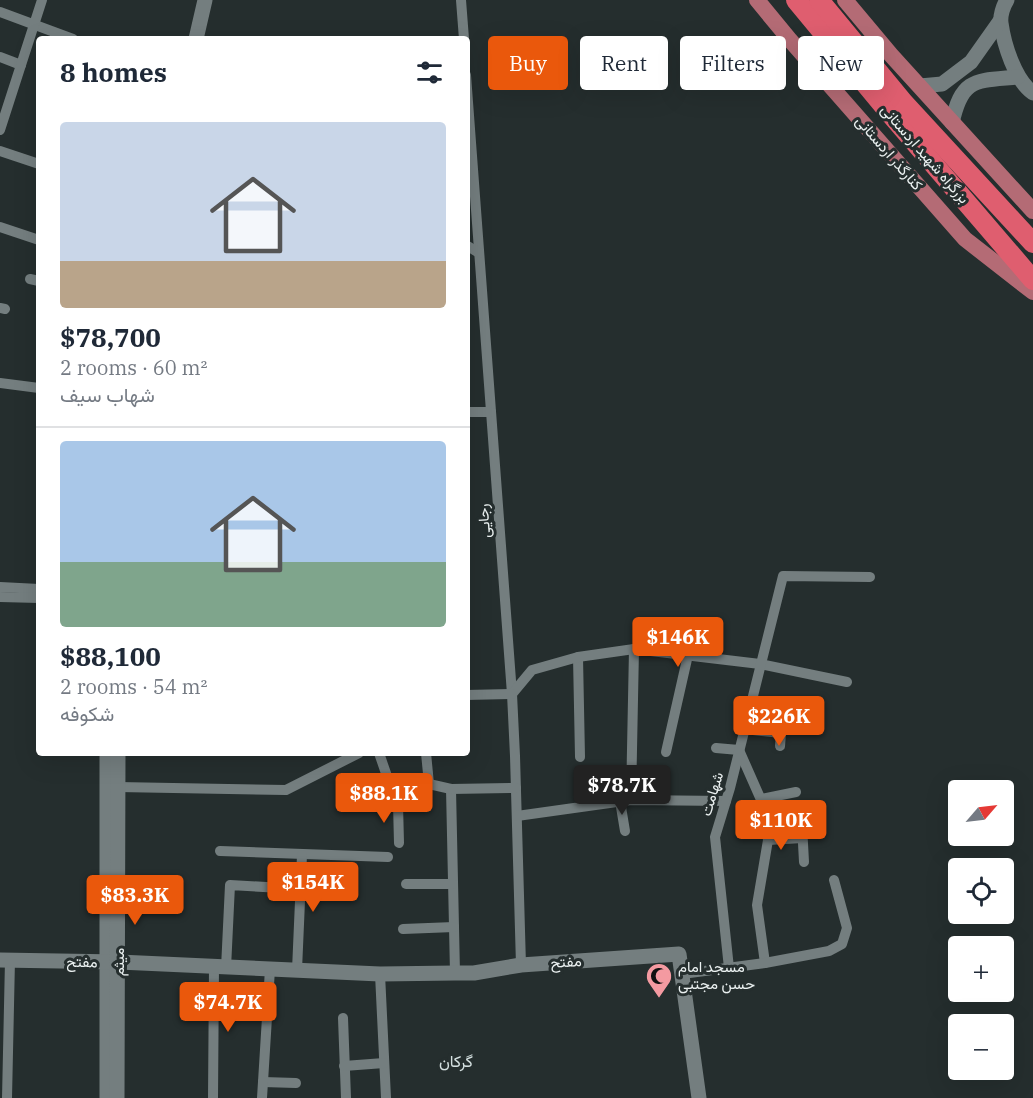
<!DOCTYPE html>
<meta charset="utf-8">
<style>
body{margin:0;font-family:"IBM Plex Serif",Vazirmatn,serif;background:#f6f6f7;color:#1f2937;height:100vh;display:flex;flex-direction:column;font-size:22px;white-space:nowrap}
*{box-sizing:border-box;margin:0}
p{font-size:20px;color:#747a83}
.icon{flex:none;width:33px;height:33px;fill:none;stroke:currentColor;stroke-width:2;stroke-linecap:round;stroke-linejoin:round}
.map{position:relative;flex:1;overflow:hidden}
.panel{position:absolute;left:36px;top:36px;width:434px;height:720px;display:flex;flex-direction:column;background:#fff;border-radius:6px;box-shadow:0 6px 24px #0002}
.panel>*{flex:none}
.banner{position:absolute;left:488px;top:36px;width:454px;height:54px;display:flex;gap:12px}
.needle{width:39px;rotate:62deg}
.tools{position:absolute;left:948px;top:780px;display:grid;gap:12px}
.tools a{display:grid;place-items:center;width:66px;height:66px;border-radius:6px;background:#fff;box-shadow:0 6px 24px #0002;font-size:30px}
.price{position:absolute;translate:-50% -51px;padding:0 14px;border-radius:6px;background:#ea580c;color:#fff;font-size:20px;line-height:39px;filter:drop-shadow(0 2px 3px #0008)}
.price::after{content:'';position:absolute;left:50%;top:36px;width:18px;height:14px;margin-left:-9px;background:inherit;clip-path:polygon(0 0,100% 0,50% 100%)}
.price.on{background:#222;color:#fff}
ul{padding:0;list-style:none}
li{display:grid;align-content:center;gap:12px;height:318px;padding:0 24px}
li+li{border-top:2px solid #e0e1e3}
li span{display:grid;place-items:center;height:186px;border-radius:6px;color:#555}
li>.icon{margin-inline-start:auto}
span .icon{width:108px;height:108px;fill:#fffc;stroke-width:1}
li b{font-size:26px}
h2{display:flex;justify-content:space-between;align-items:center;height:72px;padding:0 24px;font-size:26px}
.chip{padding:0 21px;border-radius:6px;background:#fff;box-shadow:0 6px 24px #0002;font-size:21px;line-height:54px}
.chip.on{background:#ea580c;color:#fff}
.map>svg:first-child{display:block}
</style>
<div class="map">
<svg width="1033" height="1098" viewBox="0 0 1033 1098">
<rect width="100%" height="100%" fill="#252e2e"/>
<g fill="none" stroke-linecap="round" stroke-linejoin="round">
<!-- street -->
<g stroke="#747e7f" stroke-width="10">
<path d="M461,0L464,39"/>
<path d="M0,12L73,39"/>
<path d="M0,57L21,65"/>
<path d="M466,75L512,694L515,756L521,965"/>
<path d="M0,130L42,0"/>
<path d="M0,151L39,164"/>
<path d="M0,227L39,240"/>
<path d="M466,245L479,253"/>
<path d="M30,279L39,281"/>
<path d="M0,308L5,309"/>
<path d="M0,383L39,388"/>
<path d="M466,412H491"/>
<path d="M0,587L39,589"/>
<path d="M0,597L39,598"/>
<path d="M578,657L580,757"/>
<path d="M512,694L532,670L578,657L634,649L760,664L847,682"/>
<path d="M466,695L512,694"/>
<path d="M744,729L781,733V720"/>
<path d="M780,746L781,733"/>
<path d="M716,748L739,750L762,802L768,840L757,905L765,963"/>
<path d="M666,752L688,655"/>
<path d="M379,753L389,782"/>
<path d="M426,753L429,784"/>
<path d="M118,787L286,790L359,753"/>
<path d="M451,789L455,973"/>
<path d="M761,799L796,792"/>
<path d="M631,800L634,649"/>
<path d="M620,801L625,831"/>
<path d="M517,816L631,800L726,801"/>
<path d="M802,825L804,862"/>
<path d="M768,840L802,838"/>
<path d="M399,843L398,804L389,782L429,784L451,789L516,788"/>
<path d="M220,851L388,857"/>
<path d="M406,884H453"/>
<path d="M403,929L454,927"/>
<path d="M226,968L230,885L300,889"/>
<path d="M729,968L715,837L730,788L783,576L870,577"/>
<path d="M297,970L302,855"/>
<path d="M380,974L386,1098"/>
<path d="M682,974L765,963L829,951L842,944L847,928L834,880"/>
<path d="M343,1018L346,1098"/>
<path d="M344,1066L384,1063"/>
<path d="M263,1082L296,1083"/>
<path d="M7,1098L10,960"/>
<path d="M213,1098L214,967"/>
<path d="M262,1098L270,969"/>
</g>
<!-- secondary -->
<g stroke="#747e7f" stroke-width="15">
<path d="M1007,0C1003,6 1000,16 1001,23C1004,45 1015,80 1033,93"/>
<path d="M196,39L205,0"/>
<path d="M920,86L942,84L971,62L1000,21"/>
<path d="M952,123C962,77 976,81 1018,77"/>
<path d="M107,753V1098"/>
<path d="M0,960L119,962L380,974L455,973H474L521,965L679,954L699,1098"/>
<path d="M117,1098L118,753"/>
</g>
<!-- primary -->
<g stroke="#b46b75" stroke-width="16">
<path d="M757,0L790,40L965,239L1033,292"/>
<path d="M845,0L891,55L1033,211"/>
</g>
<!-- highway -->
<g stroke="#df5e6f" stroke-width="20">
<path d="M796,0L888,111L1033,280"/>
<path d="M819,0L904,103L1033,243"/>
</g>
</g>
<!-- icons -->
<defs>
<g id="mosque-pin" transform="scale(1.35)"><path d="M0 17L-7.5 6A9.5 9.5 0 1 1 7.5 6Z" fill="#f49aa1" stroke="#252e2e"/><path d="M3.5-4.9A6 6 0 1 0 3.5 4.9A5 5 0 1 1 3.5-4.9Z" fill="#111"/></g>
</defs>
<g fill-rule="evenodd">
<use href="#mosque-pin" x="659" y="976"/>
</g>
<g text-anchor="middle" stroke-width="6" stroke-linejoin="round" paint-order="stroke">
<!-- street labels -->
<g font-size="15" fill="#ebf1f1" stroke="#252e2e">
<text transform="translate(889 153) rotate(49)" y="5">کنارگذر اردستانی</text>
<text transform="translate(925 154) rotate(49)" y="5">بزرگراه شهید اردستانی</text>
<text transform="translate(484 521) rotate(-94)" y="5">رجایی</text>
<text transform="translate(712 794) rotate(-73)" y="5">شهامت</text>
<text transform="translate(82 962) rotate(1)" y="5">مفتح</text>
<text transform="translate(119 962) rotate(-90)" y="5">میثم</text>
<text transform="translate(566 962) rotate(-4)" y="5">مفتح</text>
</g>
<!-- poi labels -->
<g font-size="15" fill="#ebf1f1" stroke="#252e2e" text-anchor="start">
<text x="678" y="972">مسجد امام<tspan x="678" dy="17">حسن مجتبی</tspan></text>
</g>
<!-- neighbourhood labels -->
<g font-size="16" fill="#d4e0e0" stroke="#252e2e">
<text x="456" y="1067">گرکان</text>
</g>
</g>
</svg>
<div class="tools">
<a><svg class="needle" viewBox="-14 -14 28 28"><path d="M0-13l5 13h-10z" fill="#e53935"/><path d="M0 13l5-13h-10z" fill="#747a83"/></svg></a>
<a><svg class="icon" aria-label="locate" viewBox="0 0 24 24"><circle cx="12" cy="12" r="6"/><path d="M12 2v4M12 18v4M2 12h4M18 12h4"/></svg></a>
<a>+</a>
<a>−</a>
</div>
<b class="price" style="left:678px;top:668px">$146K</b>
<b class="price" style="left:779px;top:747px">$226K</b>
<b class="price on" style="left:622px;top:816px">$78.7K</b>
<b class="price" style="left:384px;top:824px">$88.1K</b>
<b class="price" style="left:781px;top:851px">$110K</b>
<b class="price" style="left:313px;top:913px">$154K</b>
<b class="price" style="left:135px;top:926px">$83.3K</b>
<b class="price" style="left:228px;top:1033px">$74.7K</b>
<div class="banner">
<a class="chip on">Buy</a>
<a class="chip">Rent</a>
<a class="chip">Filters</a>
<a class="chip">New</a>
</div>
<section class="panel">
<h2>8 homes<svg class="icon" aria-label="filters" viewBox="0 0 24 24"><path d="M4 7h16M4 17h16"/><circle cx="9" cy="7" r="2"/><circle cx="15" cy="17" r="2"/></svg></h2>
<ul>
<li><span style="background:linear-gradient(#c9d6e8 75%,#b9a48a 0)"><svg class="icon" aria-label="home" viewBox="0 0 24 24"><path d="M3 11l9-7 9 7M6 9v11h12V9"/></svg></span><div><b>$78,700</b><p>2 rooms · 60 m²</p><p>شهاب سیف</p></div></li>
<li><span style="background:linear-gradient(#a9c7e8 65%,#7fa58c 0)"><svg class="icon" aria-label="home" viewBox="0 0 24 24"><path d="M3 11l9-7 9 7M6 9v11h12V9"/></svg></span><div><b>$88,100</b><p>2 rooms · 54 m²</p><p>شکوفه</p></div></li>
</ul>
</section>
</div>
